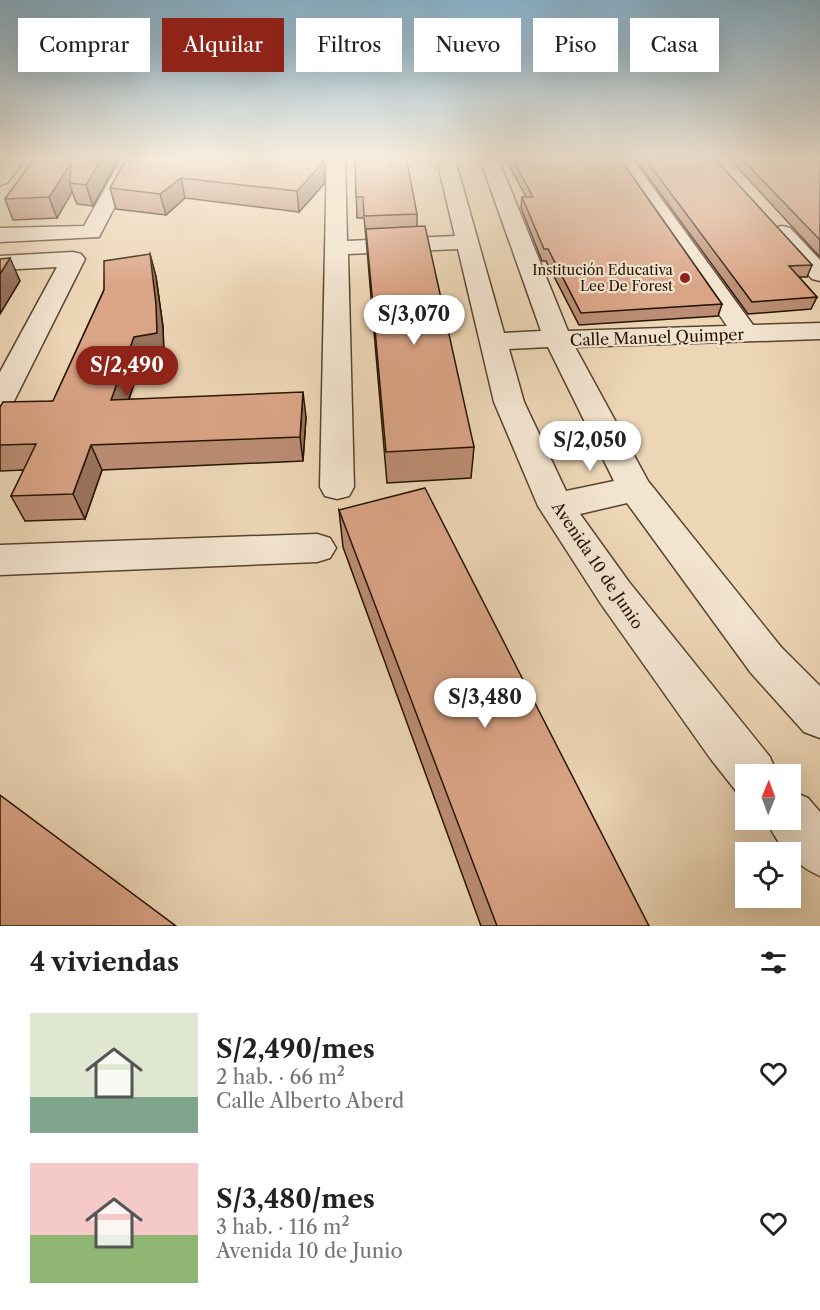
<!DOCTYPE html>
<html lang="es">
<meta charset="utf-8">
<style>
body{margin:0;font-family:"Libre Caslon Text",serif;background:#f6f6f6;color:#222;height:100vh;display:flex;flex-direction:column;font-size:22px;white-space:nowrap}
*{box-sizing:border-box;margin:0}
p{font-size:20px;color:#767676}
.icon{flex:none;width:33px;height:33px;fill:none;stroke:currentColor;stroke-width:2;stroke-linecap:round;stroke-linejoin:round}
.map{position:relative;height:926px;overflow:hidden}
.panel{display:flex;flex-direction:column;background:#fff;flex:1}
.panel>*{flex:none}
.banner{position:absolute;left:18px;top:18px;width:784px;height:54px;display:flex;gap:12px}
.needle{width:39px;rotate:1deg}
.tools{position:absolute;left:735px;top:764px;display:grid;gap:12px}
.tools a{display:grid;place-items:center;width:66px;height:66px;border-radius:0px;background:#fff;box-shadow:0 6px 24px #0002;font-size:30px}
.price{position:absolute;translate:-50% -51px;padding:0 14px;border-radius:21px;background:#fff;color:#222;font-size:20px;line-height:39px;filter:drop-shadow(0 2px 3px #0008)}
.price::after{content:'';position:absolute;left:50%;top:36px;width:18px;height:14px;margin-left:-9px;background:inherit;clip-path:polygon(0 0,100% 0,50% 100%)}
.price.selected{background:#8f2418;color:#fff}
ul{padding:0;list-style:none}
li{display:flex;align-items:center;gap:18px;height:150px;padding:0 30px}
li span{display:grid;place-items:center;flex:none;width:168px;height:120px;border-radius:0px;color:#555}
li>.icon{margin-inline-start:auto}
span .icon{width:72px;height:72px;fill:#fffc;stroke-width:1}
li b{font-size:26px}
h2{display:flex;justify-content:space-between;align-items:center;height:72px;padding:0 30px;font-size:26px}
.pill{padding:0 21px;border-radius:0px;background:#fff;box-shadow:0 6px 24px #0002;font-size:21px;line-height:54px}
.pill.selected{background:#8f2418;color:#fff}
.map>svg:first-child{display:block}
</style>
<div class="map">
<svg width="820" height="926" viewBox="0 0 820 926">
<rect width="100%" height="100%" fill="#edd6b6"/>
<filter id="stains"><feTurbulence type="fractalNoise" baseFrequency=".00333" numOctaves="4"/><feColorMatrix values="0 0 0 0 .2 0 0 0 0 .09 0 0 0 0 .02 0 0 0 .5 -.17"/></filter>
<radialGradient id="worn" r=".72"><stop offset=".6" stop-color="#630" stop-opacity="0"/><stop offset="1" stop-color="#630" stop-opacity=".3"/></radialGradient>
<g fill="none" stroke-linecap="round" stroke-linejoin="round">
<!-- minor casing -->
<g stroke="#58442e" stroke-width="3">
<g id="minor">
<path d="M8,156H27L7,183L0,185V166Z"/>
<path d="M123,156H141L99,237L0,242V228L84,226Z"/>
<path d="M327,156H345L347,241L455,236L436,156H454L504,333L541,331L479,156H497L568,331L727,326L611,156H630L753,325L820,323V339L575,347L648,481L781,647L820,686V738L804,732L751,673L627,503L580,514L629,582L770,757L777,774H746V795L736,791L710,758L601,604L538,506L494,402L458,249L348,254L354,487L349,496L337,499L325,496L320,487ZM548,347L614,481L566,491L524,402L509,349Z"/>
<path d="M782,226L790,228L820,260V281L812,279L771,233L774,228Z"/>
<path d="M73,252L81,254L85,259L15,399L11,406L0,408V372L57,267L0,270V256Z"/>
<path d="M317,534L330,538L336,548L330,558L317,562L0,575V545Z"/>
<path d="M790,791L808,798L820,812V876C795,865 777,845 766,819H790Z"/>
</g>
</g>
<!-- minor -->
<use href="#minor" fill="#f3e4d0" fill-rule="evenodd"/>
</g>
<!-- wall -->
<g fill="#bb8d74" stroke="#261400" stroke-width="1.5">
<path d="M36,156H120L93,206L77,204L72,192L57,218L13,220L5,199Z"/>
<path d="M128,156L324,184L299,212L185,198L166,215L116,209L110,188Z"/>
<path d="M355,156L417,214V226L474,447L471,478L387,483L366,238L364,218H357Z"/>
<path d="M504,156H618L722,304L718,316L579,325L546,261H542L521,208L522,197H526Z"/>
<path d="M633,156H712L812,265L807,277H799L817,297L811,309L748,314Z"/>
<path d="M727,156H820V257Z"/>
<path d="M150,254L156,277L163,327L164,357L142,361L129,399L306,417L303,461L102,470L85,519L25,521L11,496L24,470L0,471V407L53,401L104,290Z"/>
<path d="M339,510L649,926H481L343,547Z"/>
</g>
<!-- shaded-wall -->
<g fill="#99735e" stroke="#261400" stroke-width="1.5">
<path d="M103,156H120L93,206L86,185Z"/>
<path d="M323,156H325L324,184L299,212L297,191Z"/>
<path d="M71,163L70,183L72,192L57,218L49,197Z"/>
<path d="M181,178L185,198L166,215L160,194Z"/>
<path d="M150,254L156,277L163,327L164,357L142,361L120,424L111,400Z"/>
<path d="M10,258L20,281L0,314V274Z"/>
<path d="M303,392L306,417L303,461L300,437Z"/>
<path d="M91,445L102,470L85,519L73,494Z"/>
</g>
<!-- building -->
<g fill="#daa487" stroke="#261400" stroke-width="1.5">
<path d="M36,156H103L86,185L70,183L71,163L49,197L5,199Z"/>
<path d="M128,156H323L322,164L297,191L181,178L160,194L110,188Z"/>
<path d="M355,156H406L417,214L364,216L363,197H356Z"/>
<path d="M511,156H618L722,304L581,313L548,249H544L522,197H533Z"/>
<path d="M643,156H712L812,265L789,266L817,297L752,302Z"/>
<path d="M739,156H820V240Z"/>
<path d="M425,226L474,447L386,452L366,229Z"/>
<path d="M150,254L156,304L157,333L134,337L111,400L303,392L300,437L91,445L73,494L11,496L36,444L0,445V407L3,402L53,401L104,290V261Z"/>
<path d="M10,258L0,274V259Z"/>
<path d="M425,488L649,926H497L339,510Z"/>
<path d="M0,795L176,926H0Z"/>
</g>
<!-- sky -->
<linearGradient id="sky" x2="0" y2="1"><stop stop-color="#88b6d2"/><stop offset="0.55" stop-color="#f7edde"/><stop offset="1" stop-color="#f7edde" stop-opacity="0"/></linearGradient>
<rect width="820" height="286" fill="url(#sky)"/>
<!-- markers -->
<circle fill="#8f2418" stroke="#f3e4d0" stroke-width="2" cx="685" cy="278" r="6"/>
<g text-anchor="middle" stroke-width="4.5" stroke-linejoin="round" paint-order="stroke">
<!-- far-poi labels -->
<g font-size="14" fill="#261400" stroke="#f3e4d0" text-anchor="end">
<text x="673" y="275">Institución Educativa<tspan x="673" dy="16">Lee De Forest</tspan></text>
</g>
<!-- street labels -->
<g font-size="16" fill="#261400" stroke="#f3e4d0">
<text transform="translate(657 337) rotate(-2)" y="6">Calle Manuel Quimper</text>
<text transform="translate(598 565) rotate(56)" y="6">Avenida 10 de Junio</text>
</g>
</g>
<rect width="100%" height="100%" filter="url(#stains)"/>
<rect width="100%" height="100%" fill="url(#worn)"/>
</svg>
<div class="tools">
<a><svg class="needle" viewBox="-14 -14 28 28"><path d="M0-13l5 13h-10z" fill="#e53935"/><path d="M0 13l5-13h-10z" fill="#767676"/></svg></a>
<a><svg class="icon" aria-label="locate" viewBox="0 0 24 24"><circle cx="12" cy="12" r="6"/><path d="M12 2v4M12 18v4M2 12h4M18 12h4"/></svg></a>
</div>
<b class="price" style="left:414px;top:346px">S/3,070</b>
<b class="price selected" style="left:127px;top:397px">S/2,490</b>
<b class="price" style="left:590px;top:472px">S/2,050</b>
<b class="price" style="left:485px;top:729px">S/3,480</b>
<div class="banner">
<a class="pill">Comprar</a>
<a class="pill selected">Alquilar</a>
<a class="pill">Filtros</a>
<a class="pill">Nuevo</a>
<a class="pill">Piso</a>
<a class="pill">Casa</a>
</div>
</div>
<section class="panel">
<h2>4 viviendas<svg class="icon" aria-label="filters" viewBox="0 0 24 24"><path d="M4 7h16M4 17h16"/><circle cx="9" cy="7" r="2"/><circle cx="15" cy="17" r="2"/></svg></h2>
<ul>
<li><span style="background:linear-gradient(#dfe7d0 70%,#7fa58c 0)"><svg class="icon" aria-label="home" viewBox="0 0 24 24"><path d="M3 11l9-7 9 7M6 9v11h12V9"/></svg></span><div><b>S/2,490/mes</b><p>2 hab. · 66 m²</p><p>Calle Alberto Aberd</p></div><svg class="icon" aria-label="heart" viewBox="0 0 24 24"><path d="M12 20l-8-8c-3-5 5-10 8-4 3-6 11-1 8 4z"/></svg></li>
<li><span style="background:linear-gradient(#f6c9c9 60%,#8fb573 0)"><svg class="icon" aria-label="home" viewBox="0 0 24 24"><path d="M3 11l9-7 9 7M6 9v11h12V9"/></svg></span><div><b>S/3,480/mes</b><p>3 hab. · 116 m²</p><p>Avenida 10 de Junio</p></div><svg class="icon" aria-label="heart" viewBox="0 0 24 24"><path d="M12 20l-8-8c-3-5 5-10 8-4 3-6 11-1 8 4z"/></svg></li>
</ul>
</section>
